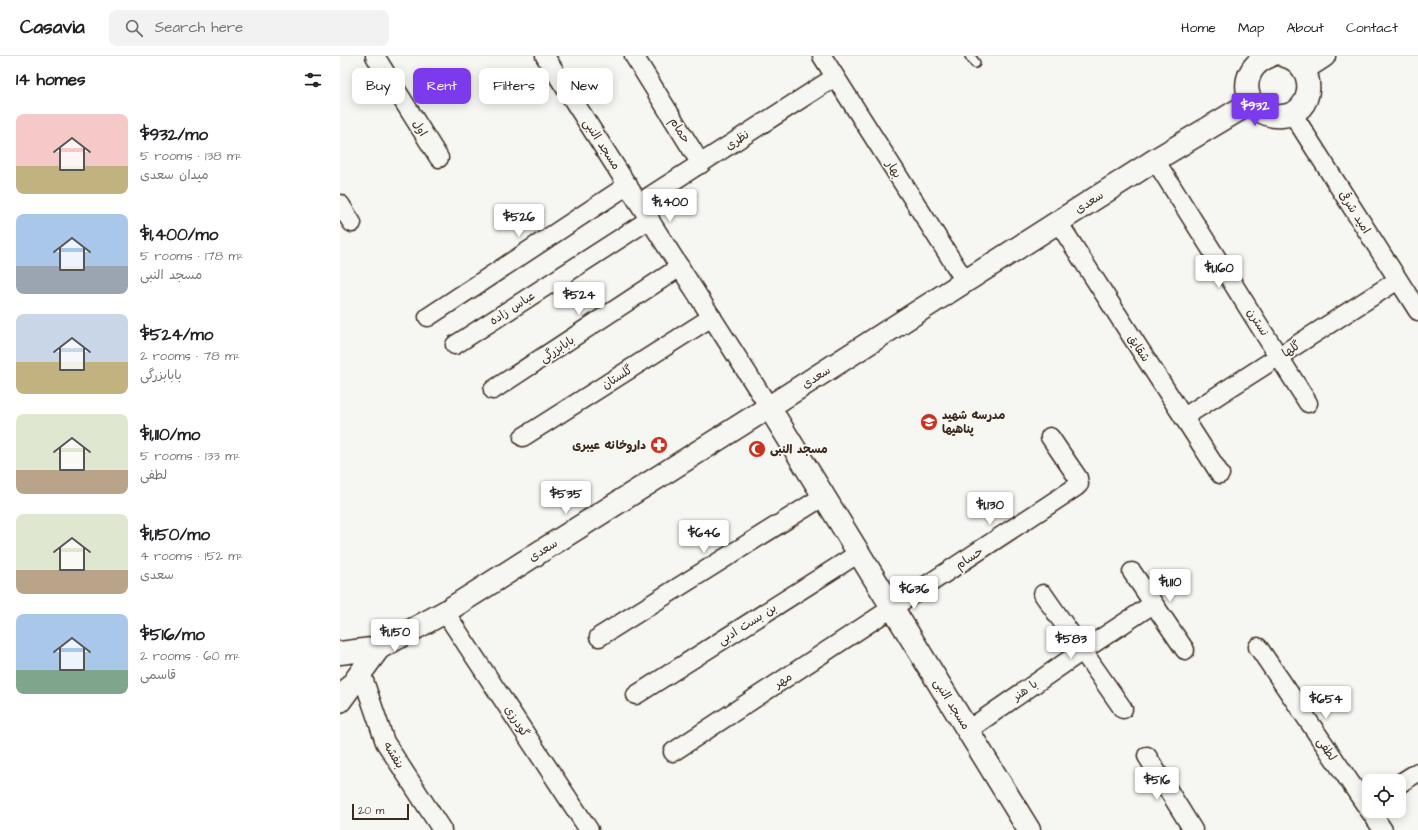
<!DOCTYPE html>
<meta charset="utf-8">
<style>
body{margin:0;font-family:"Architects Daughter","Playpen Sans Arabic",sans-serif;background:#f2f2f2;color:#202124;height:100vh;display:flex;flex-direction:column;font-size:15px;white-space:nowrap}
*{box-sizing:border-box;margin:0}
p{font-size:13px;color:#757577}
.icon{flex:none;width:22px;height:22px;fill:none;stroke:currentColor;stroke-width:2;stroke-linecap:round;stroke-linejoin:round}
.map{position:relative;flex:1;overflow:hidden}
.drawer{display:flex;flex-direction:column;background:#fff;width:340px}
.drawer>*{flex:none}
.top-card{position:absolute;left:12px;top:12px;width:380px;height:36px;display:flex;gap:8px}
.fabs{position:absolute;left:1022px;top:718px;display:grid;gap:8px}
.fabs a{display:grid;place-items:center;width:44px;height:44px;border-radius:8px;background:#fff;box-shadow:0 2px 10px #0003;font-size:20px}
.scale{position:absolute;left:12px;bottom:10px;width:57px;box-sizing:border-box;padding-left:4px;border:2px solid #3b2a1e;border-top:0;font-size:11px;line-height:14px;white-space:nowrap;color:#3b2a1e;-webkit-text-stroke:3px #f6f6f2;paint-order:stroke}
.price{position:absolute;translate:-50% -34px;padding:0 9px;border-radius:4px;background:#fff;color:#222;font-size:13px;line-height:26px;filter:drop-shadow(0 1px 2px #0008)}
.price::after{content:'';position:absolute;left:50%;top:24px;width:12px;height:9px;margin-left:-6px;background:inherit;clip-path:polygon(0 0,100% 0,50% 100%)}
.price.on{background:#7c3aed;color:#fff}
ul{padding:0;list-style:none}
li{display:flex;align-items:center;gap:12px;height:100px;padding:0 16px}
li span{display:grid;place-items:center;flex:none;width:112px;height:80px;border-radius:8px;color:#555}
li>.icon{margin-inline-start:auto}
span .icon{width:48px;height:48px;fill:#fffc;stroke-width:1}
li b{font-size:17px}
h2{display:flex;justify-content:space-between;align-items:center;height:48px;padding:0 16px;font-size:17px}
.pill{padding:0 14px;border-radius:8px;background:#fff;box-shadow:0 2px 10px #0003;font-size:14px;line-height:36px}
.pill.on{background:#7c3aed;color:#fff}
header{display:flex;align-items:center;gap:24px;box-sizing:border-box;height:56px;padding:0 20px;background:#fff;border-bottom:1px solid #e0e0e0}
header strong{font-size:19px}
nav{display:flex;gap:22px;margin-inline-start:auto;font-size:14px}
.search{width:280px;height:36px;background:#f2f2f2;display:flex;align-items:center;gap:10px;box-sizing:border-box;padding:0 14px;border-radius:8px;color:#757577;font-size:15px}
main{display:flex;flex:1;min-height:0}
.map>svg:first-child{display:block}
</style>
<header>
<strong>Casavia</strong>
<div class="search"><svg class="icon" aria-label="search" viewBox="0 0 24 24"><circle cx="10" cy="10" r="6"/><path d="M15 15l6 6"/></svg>Search here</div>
<nav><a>Home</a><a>Map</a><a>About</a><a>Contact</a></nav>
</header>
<main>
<section class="drawer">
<h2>14 homes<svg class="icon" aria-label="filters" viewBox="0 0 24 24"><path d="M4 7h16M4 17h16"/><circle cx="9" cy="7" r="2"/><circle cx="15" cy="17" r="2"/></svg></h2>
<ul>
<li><span style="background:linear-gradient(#f6c9c9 65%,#c2b280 0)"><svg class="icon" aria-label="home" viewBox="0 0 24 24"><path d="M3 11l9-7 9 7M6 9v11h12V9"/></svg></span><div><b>$932/mo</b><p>5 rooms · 138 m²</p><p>میدان سعدی</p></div></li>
<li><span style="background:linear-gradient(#a9c7e8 65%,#9aa5b1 0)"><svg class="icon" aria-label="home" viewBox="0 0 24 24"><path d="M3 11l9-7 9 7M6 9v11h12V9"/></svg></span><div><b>$1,400/mo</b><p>5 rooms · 178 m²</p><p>مسجد النبی</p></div></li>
<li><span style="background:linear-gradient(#c9d6e8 60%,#c2b280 0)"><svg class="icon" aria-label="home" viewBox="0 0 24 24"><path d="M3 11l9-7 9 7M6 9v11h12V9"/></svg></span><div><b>$524/mo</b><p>2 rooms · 78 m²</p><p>بابابزرگی</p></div></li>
<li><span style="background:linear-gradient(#dfe7d0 70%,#b9a48a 0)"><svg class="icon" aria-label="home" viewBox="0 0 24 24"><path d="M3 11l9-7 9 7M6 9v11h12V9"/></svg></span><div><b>$1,110/mo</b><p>5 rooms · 133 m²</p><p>لطفی</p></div></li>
<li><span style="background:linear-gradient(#dfe7d0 70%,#b9a48a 0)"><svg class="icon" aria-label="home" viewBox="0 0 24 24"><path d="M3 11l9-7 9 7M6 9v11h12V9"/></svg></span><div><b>$1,150/mo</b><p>4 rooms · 152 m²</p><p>سعدی</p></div></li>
<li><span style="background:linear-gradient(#a9c7e8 70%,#7fa58c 0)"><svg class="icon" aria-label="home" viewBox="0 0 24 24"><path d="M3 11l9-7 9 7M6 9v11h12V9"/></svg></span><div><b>$516/mo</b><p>2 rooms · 60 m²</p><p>قاسمی</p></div></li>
</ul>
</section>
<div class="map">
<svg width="1078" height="774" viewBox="0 0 1078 774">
<rect width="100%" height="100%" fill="#f6f6f2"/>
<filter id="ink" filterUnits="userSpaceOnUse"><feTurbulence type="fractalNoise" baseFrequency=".025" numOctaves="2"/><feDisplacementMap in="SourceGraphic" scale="8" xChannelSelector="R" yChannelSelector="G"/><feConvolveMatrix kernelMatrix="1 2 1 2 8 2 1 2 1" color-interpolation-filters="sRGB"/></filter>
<g filter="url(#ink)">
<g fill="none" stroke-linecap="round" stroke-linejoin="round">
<!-- lane casing -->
<g stroke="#3b2a1e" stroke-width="12">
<path id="lane" d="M630,0L635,7"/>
</g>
<!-- street casing -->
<g stroke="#3b2a1e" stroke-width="21">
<g id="street">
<path d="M35,0L99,102"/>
<path d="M205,0L429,351"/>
<path d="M294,0L361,108"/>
<path d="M482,0L625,225"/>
<path d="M952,57L1078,255"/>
<path d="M815,104L968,347"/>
<path d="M299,147L495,21"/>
<path d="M0,148L12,167"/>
<path d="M718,166L880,418"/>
<path d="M88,261L288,129"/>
<path d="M115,289L310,163"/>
<path d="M153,334L340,211"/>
<path d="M844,361L1058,224"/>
<path d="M183,381L372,261"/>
<path d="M792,516L845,594"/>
<path d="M703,538L783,653"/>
<path d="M105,556L249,774"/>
<path d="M259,581L484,440"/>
<path d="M918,591L1029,754"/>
<path d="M21,616L45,686L102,774"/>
<path d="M296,639L519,497"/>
<path d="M628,674L742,595L813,548"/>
<path d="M333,696L736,431L739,428L738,422L710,381"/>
<path d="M807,700L853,774"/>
<path d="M1059,728L1078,716"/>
<path d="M1030,755L1043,774"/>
</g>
</g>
<!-- secondary casing -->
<g stroke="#3b2a1e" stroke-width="25">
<g id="secondary">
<path d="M930,0C893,14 904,63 942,60C975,58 978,9 945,0"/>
<path d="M964,13L984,0"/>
<path d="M429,351L689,774"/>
<path d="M39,592L105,556L429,351L815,104L912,46"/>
<path d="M0,597L39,592L0,645"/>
</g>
</g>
<!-- lane -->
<use href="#lane" stroke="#f6f6f2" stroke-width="9"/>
<!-- street -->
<use href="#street" stroke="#f6f6f2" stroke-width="18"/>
<!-- secondary -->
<use href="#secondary" stroke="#f6f6f2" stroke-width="22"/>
</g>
</g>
<!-- icons -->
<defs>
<g id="school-disc" transform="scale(0.9)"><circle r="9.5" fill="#c8321e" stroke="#f6f6f2"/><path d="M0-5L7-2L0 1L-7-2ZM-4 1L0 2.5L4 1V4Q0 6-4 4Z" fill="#fff"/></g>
<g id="pharmacy-disc" transform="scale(0.9)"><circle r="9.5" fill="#c8321e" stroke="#f6f6f2"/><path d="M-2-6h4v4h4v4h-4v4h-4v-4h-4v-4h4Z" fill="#fff"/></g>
<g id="mosque-disc" transform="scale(0.9)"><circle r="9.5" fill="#c8321e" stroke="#f6f6f2"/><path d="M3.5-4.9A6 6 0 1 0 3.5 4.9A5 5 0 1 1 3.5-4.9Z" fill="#fff"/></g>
</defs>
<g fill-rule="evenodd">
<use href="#school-disc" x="589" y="366"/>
<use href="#pharmacy-disc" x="319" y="389"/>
<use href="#mosque-disc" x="417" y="393"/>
</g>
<g text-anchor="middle" stroke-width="3.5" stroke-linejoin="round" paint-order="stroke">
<!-- street labels -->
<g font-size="12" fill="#3b2a1e" stroke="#f6f6f2">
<text transform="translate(80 72) rotate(58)" y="4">اول</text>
<text transform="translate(340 74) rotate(58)" y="4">حمام</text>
<text transform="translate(397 84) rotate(-33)" y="4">نظری</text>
<text transform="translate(262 88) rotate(57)" y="4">مسجد النبی</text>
<text transform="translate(554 113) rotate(58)" y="4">بهار</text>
<text transform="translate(749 146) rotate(-33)" y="4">سعدی</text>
<text transform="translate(1015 156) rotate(58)" y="4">امید شرقی</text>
<text transform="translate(172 252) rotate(-33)" y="4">عباس زاده</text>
<text transform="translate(918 266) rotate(58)" y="4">نسترن</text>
<text transform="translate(799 292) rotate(57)" y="4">شقایق</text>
<text transform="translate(217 293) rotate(-33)" y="4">بابابزرگی</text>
<text transform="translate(951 293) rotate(-33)" y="4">گلها</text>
<text transform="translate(277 321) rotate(-32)" y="4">گلستان</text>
<text transform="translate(476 321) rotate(-33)" y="4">سعدی</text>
<text transform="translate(203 494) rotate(-32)" y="4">سعدی</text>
<text transform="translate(629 502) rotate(-33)" y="4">حسام</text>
<text transform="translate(407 568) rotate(-32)" y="4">بن بست ادبی</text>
<text transform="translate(443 624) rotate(-33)" y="4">مهر</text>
<text transform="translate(685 634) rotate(-35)" y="4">با هنر</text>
<text transform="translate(612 648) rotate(58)" y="4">مسجد النبی</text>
<text transform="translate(177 665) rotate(57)" y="4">گودرزی</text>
<text transform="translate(987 693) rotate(56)" y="4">لطفی</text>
<text transform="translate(54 699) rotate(59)" y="4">بنفشه</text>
</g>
<!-- poi labels -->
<g font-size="12" font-weight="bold" fill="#3b2a1e" stroke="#f6f6f2" text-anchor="start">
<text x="602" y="363">مدرسه شهید<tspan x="602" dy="14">پناهیها</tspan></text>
<text x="306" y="393" text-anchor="end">داروخانه عیبری</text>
<text x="430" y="397">مسجد النبی</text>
</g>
</g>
</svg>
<div class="fabs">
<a><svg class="icon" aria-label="locate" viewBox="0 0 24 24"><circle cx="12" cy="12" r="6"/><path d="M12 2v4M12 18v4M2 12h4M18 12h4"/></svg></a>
</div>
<div class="scale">20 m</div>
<b class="price on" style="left:915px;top:71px">$932</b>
<b class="price" style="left:330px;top:167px">$1,400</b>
<b class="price" style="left:179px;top:182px">$526</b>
<b class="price" style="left:879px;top:233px">$1,160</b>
<b class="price" style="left:239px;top:260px">$524</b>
<b class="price" style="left:226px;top:459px">$535</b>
<b class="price" style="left:650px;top:470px">$1,130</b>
<b class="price" style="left:364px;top:498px">$646</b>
<b class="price" style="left:830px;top:547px">$1,110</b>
<b class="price" style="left:574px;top:554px">$636</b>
<b class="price" style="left:55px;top:597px">$1,150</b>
<b class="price" style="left:731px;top:604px">$583</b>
<b class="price" style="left:986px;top:664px">$654</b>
<b class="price" style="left:817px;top:745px">$516</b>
<div class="top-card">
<a class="pill">Buy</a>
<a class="pill on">Rent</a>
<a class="pill">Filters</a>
<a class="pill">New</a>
</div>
</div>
</main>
